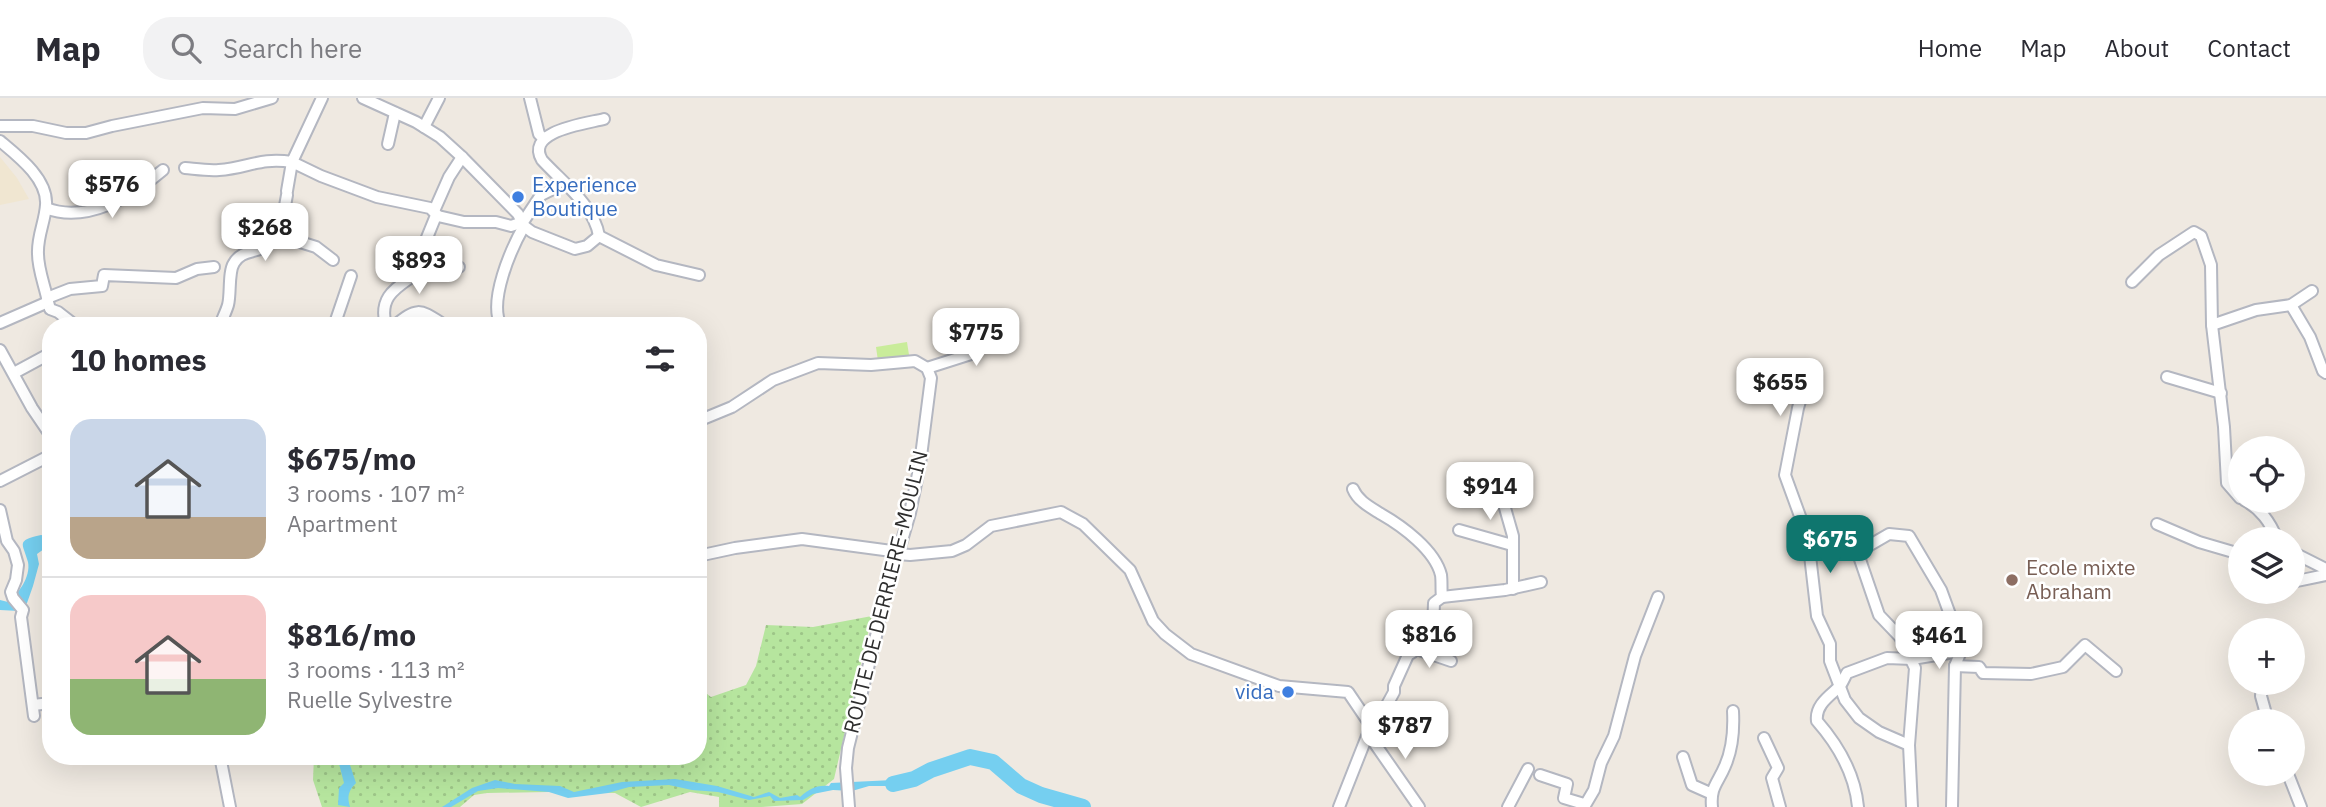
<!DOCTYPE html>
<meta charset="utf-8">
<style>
body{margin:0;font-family:"IBM Plex Sans",sans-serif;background:#f2f2f3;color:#2b2b33;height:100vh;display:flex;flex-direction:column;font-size:26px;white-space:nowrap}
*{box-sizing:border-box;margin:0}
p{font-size:23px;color:#7c7c81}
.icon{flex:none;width:38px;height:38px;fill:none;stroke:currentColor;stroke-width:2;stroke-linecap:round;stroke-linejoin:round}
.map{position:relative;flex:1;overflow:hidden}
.drawer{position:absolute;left:42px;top:219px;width:665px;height:448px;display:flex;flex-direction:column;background:#fff;border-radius:28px;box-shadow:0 7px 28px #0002}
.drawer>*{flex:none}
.buttons{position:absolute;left:2228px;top:338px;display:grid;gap:14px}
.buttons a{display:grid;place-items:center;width:77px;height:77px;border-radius:50%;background:#fff;box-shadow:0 7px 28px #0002;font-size:35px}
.price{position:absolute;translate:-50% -60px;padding:0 16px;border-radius:14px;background:#fff;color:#222;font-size:23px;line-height:46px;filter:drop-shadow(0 2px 4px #0008)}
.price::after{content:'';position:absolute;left:50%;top:42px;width:21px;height:16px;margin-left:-10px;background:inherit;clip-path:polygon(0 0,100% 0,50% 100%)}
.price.selected{background:#0f766e;color:#fff}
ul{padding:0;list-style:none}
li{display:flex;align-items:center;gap:21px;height:175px;padding:0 28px}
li+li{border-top:2px solid #e1e1e2}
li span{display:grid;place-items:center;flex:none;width:196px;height:140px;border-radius:21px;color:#555}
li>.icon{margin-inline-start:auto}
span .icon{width:84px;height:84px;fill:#fffc;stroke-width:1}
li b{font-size:30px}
h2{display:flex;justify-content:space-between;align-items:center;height:84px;padding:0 28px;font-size:30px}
header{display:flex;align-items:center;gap:42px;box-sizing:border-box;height:98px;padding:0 35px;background:#fff;border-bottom:2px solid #e1e1e2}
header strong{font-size:33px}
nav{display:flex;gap:38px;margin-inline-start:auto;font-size:24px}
.search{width:490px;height:63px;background:#f2f2f3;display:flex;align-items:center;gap:18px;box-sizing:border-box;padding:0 24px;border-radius:28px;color:#7c7c81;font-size:26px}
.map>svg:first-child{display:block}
</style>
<header>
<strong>Map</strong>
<div class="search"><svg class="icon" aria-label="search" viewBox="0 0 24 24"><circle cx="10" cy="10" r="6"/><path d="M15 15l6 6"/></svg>Search here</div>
<nav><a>Home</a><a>Map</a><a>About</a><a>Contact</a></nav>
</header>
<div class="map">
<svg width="2326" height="709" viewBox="0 0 2326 709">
<defs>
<pattern id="grass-dots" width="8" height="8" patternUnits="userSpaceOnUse" patternTransform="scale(1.75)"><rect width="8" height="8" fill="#b6e59e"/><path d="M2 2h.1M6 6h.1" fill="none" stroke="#9dc588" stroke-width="1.8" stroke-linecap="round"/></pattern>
</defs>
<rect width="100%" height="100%" fill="#efe9e1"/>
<!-- education -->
<path fill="#f0e6d1" d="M0,59L17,80L29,101L0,107Z"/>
<!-- grass -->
<path fill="url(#grass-dots)" d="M872,518L834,681L802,706L762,709H719V699L690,694L641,709L615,695L547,694L487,695L474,697L460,709H322L313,682L314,658H698V589L711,599L746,587L756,568L766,527L813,529Z"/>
<!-- pitch -->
<path fill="#c9ec9a" d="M907,244L909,257L878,263L876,249Z"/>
<!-- water -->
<g fill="#75cff0">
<path d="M41,437L51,439V446L37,456L39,466L33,488L27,505L19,513L0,512V502L8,504C18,496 31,479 28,464C23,445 15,443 41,437Z"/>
<path d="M337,658H347L356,685C348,693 347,699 350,709L338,707L339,690L344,685Z"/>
<path d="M675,681L717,688L754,699L769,694L780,700L797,697L800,699C810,691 815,687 829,688L831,685L914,681L911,684L895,688H869L852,693L833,692L813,696L803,702L774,703L770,698L749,702L718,694L692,692L669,687L629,689L608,695L568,700L549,694L498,690L478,693L451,709H442L472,690L495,682L515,686L560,688L574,694L622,684Z"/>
</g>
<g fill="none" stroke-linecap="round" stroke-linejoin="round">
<!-- river -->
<path stroke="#75cff0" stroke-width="16" d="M893,686L914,681L931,672L970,659L993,664L1021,688L1041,697L1083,709"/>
<!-- minor casing -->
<g stroke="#b4b7c1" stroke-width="14">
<g id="minor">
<path d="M363,0L416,24L440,39L462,59L518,116L524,128L532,134L575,151L587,148L599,138"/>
<path d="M530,0L539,36L543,40"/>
<path d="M0,28H33L66,35H86L112,28L203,10L235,11L272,0"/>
<path d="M424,29L439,0"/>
<path d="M0,43C18,58 48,81 46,107C45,124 37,138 38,156C38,172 45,188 48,204L50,211L58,214L76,228"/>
<path d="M388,46L395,15"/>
<path d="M185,70C196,71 208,73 219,72C248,70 260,59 292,64L322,0"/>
<path d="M287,93L292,64L321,78L377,99L430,110L438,118L464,124H496L511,128L523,124L541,97L551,92L560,81"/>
<path d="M46,110C86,126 133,98 163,72"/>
<path d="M434,113L449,79L462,59"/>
<path d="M279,129L300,144L316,149L333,162"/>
<path d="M599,138C594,107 563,85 542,62C525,33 584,26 604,21"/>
<path d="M599,138L656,167L699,177"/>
<path d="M421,172L438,176L459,169"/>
<path d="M2132,184L2159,157L2194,134L2201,138L2211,167L2212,227"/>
<path d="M47,200L70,191L102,188L104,177L176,180L197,171L214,169"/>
<path d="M2291,207L2310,239L2323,273L2326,275"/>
<path d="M0,225L48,204"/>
<path d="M220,228C222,221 226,214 228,207C231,196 228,174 234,165C241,153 252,155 262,150C279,140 284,115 287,97"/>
<path d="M334,228L351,178"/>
<path d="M386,228C377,195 401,188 421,172L424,147L435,120L438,118"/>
<path d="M394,228C419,208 419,211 446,228"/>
<path d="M501,228C488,203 511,151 524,128"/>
<path d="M0,252L32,310L51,338"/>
<path d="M927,270L971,256L1007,234"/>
<path d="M14,275L51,255"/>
<path d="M1807,279L1798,310L1785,377L1808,440L1817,518L1830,546V563L1845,602L1859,620L1879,634L1909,647"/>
<path d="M2167,279L2221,295"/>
<path d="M698,323L732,309L773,282L818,265L871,267L915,263L927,270L931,280L920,366L910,415L898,456L885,490L878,530L848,650L846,670L849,709"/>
<path d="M0,383L51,357"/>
<path d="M1353,391C1358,403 1370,409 1381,416C1402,428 1435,452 1441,477C1442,484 1441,492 1442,499L1434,505L1433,532L1417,545L1413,554L1408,557L1394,588V594L1377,625L1371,628"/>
<path d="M2240,400L2227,385L2224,329L2212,227L2256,212L2291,207L2312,193"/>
<path d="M2244,402C2261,411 2270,424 2277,441"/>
<path d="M1505,410L1513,438V491"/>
<path d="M0,412L7,443L14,453L18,467L16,482L11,494L13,500L23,512L21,519L34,618"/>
<path d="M1852,425V438L1879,517L1900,539L1915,570L1909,647L1912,709"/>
<path d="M2157,426L2199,444L2240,456"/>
<path d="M1459,432L1512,447"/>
<path d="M1858,454L1889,436L1909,438L1941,492L1960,544L1961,553L1955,568L1952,709"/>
<path d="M2292,454L2326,471"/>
<path d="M898,456L910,457L952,453L966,447L991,428L1061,414L1083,426L1130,472L1153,523L1165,536L1191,556L1279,588L1348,594L1371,628"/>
<path d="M698,458L735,450L802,441L899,454"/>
<path d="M2292,484L2326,477"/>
<path d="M1442,499L1505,492L1541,484"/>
<path d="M1416,551L1451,563"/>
<path d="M1955,568L1979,569L1983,575L2031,576L2063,569L2085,547L2116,573"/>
<path d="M2262,584L2261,598L2268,623"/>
<path d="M33,607L51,605"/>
<path d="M1368,640L1373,643L1419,709"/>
<path d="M1764,640L1778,670L1772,680L1780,709"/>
<path d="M220,658L230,709"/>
<path d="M1683,659L1692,687L1710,695"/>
<path d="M2288,676L2301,709"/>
<path d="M1540,677L1567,686L1564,700L1584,706"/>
<path d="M1339,709L1371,628"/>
<path d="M1508,709L1528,671"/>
<path d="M1584,709L1594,692L1601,665L1614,638L1635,558L1658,499"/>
<path d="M1712,709C1710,689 1718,685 1725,668C1733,650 1734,632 1733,613"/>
<path d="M1858,709C1855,676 1838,647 1817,623C1815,608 1828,599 1838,590C1842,587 1844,580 1847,575L1887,560L1912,561L1961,553"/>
</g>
</g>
<!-- minor -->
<use href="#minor" stroke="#fff" stroke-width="10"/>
</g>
<!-- markers -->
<g fill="#3f7fe0" stroke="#fff" stroke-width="2.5">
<circle cx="518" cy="99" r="7"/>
<circle cx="1288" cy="594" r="7"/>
</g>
<circle fill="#8d6e63" stroke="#fff" stroke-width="2.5" cx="2012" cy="482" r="7"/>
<g text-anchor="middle" stroke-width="5" stroke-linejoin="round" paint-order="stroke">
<!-- shop labels -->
<g font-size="21" fill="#366cbe" stroke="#fff" text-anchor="start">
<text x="532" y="94">Experience<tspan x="532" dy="24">Boutique</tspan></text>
<text x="1274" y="601" text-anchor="end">vida</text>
</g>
<!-- education labels -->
<g font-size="21" fill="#785e54" stroke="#fff" text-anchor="start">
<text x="2026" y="477">Ecole mixte<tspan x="2026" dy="24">Abraham</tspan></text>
</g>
<!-- street labels -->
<g font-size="21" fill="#2e2e2e" stroke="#fff">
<text transform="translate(886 494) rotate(-76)" y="7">ROUTE DE DERRIERE-MOULIN</text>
</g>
</g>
</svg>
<div class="buttons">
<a><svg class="icon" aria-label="locate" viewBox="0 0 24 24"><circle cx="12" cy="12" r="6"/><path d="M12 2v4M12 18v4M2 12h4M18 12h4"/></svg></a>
<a><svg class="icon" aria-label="layers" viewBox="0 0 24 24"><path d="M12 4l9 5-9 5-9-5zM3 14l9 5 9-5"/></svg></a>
<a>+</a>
<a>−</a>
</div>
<b class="price" style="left:112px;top:122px">$576</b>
<b class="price" style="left:265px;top:165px">$268</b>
<b class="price" style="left:419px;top:198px">$893</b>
<b class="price" style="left:976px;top:270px">$775</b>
<b class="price" style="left:1780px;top:320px">$655</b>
<b class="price" style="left:1490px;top:424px">$914</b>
<b class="price selected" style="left:1830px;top:477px">$675</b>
<b class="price" style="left:1429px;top:572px">$816</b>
<b class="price" style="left:1939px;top:573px">$461</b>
<b class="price" style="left:1405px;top:663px">$787</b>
<section class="drawer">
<h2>10 homes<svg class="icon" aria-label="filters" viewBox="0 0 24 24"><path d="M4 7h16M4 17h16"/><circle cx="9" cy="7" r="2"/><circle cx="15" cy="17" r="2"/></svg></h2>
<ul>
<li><span style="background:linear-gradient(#c9d6e8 70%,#b9a48a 0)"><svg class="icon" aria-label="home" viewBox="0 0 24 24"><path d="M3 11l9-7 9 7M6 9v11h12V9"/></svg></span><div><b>$675/mo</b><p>3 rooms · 107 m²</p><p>Apartment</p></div></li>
<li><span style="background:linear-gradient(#f6c9c9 60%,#8fb573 0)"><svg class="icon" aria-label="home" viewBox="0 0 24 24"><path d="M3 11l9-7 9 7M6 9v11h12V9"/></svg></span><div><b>$816/mo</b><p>3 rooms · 113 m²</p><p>Ruelle Sylvestre</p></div></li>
</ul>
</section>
</div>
